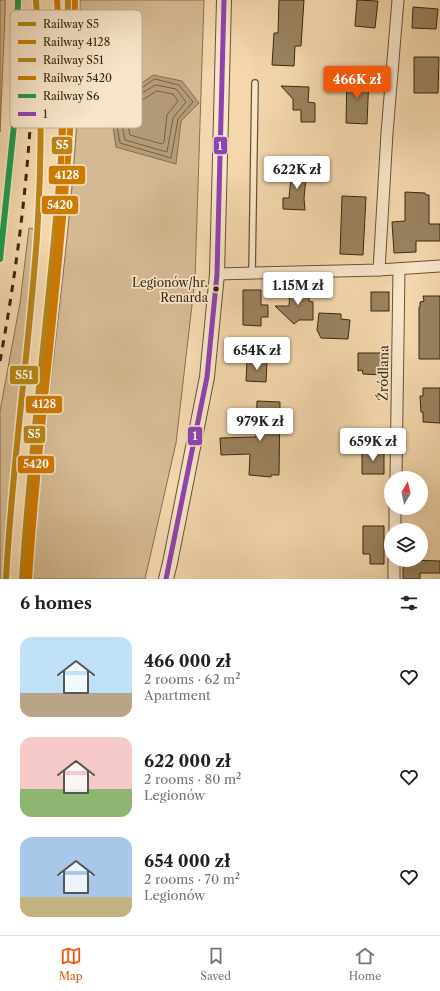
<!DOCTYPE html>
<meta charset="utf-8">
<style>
body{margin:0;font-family:"Libre Caslon Text",serif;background:#f2f2f2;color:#202124;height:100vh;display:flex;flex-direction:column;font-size:15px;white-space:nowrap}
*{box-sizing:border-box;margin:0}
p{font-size:13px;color:#757577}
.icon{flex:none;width:22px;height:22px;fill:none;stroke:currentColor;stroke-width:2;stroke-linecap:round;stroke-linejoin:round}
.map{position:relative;height:579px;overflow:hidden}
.side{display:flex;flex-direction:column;background:#fff;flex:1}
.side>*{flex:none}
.needle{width:26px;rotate:9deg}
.controls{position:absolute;left:384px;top:471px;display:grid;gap:8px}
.controls a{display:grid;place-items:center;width:44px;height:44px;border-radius:50%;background:#fff;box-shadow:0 4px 16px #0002;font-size:20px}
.price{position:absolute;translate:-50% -34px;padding:0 9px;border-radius:4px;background:#fff;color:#222;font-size:13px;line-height:26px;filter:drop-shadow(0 1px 2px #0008)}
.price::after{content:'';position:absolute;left:50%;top:24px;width:12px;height:9px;margin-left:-6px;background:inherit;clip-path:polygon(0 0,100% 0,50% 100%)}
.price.on{background:#ea580c;color:#fff}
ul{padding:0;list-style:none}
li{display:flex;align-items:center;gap:12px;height:100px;padding:0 20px}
li span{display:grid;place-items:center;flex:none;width:112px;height:80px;border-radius:12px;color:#555}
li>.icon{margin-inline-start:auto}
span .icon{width:48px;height:48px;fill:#fffc;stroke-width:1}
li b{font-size:17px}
h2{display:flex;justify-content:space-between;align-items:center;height:48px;padding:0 20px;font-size:17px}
.tabs{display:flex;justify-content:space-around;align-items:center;height:56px;border-top:1px solid #e0e0e0;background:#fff;font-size:11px;color:#757577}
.tabs a{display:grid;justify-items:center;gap:2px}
.tabs .on{color:#ea580c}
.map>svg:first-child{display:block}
</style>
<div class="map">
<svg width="440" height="579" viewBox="0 0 440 579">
<rect width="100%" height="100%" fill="#f4d7ad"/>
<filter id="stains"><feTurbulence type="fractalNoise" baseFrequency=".005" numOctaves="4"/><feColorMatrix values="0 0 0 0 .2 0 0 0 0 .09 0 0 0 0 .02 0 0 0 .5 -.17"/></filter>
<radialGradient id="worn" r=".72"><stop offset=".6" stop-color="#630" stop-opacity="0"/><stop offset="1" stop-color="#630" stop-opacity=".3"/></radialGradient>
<!-- green -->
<g fill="#d4b992" stroke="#867050">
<path d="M0,0H5V13L0,132Z"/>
<path d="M80,0H204L195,279L176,443L145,579H33C43,386 83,194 80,0Z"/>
<path d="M29,228L36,229C27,346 11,462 4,579H0V411L20,303Z"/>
</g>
<!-- water -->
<path fill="#b49b77" stroke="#826d4d" d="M153,75L182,81L199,103L181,121L176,164L116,147L113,126L112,90L139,85Z"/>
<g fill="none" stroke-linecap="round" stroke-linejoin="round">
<!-- shore -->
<g stroke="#766142" stroke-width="1">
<path d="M155,79L179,85L193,102L178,119L171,158L120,143L117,126L116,94L140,89Z"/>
<path d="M156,85L176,89L186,102L173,118L167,152L125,140L122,125L121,98L142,93Z"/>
<path d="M157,91L173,94L178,101L167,115L164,142L162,144L130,135L128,125V103L144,99Z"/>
</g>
</g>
<!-- building -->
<g fill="#9a8360" stroke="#38270d">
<path d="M279,0H304L301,46H295L294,66L272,65L274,33H278Z"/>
<path d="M357,0L378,1L375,28L355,26Z"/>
<path d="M413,7L438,9L436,29L412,28Z"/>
<path d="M414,57H439L438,93H414Z"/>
<path d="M347,76H369L367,124L346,123Z"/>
<path d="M281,86L309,87L308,102L315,103V122H301V110H293V99Z"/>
<path d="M292,166L307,168L304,198L305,210L283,209V198H289Z"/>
<path d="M405,192L425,193L426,195H429V224H440V241H416V252L394,253L392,222L405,221Z"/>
<path d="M342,196L366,197L363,255L340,254Z"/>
<path d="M290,289H309V301L313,302V320H299L294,324L275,306H289Z"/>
<path d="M243,290H261V305H268V317H261V326L243,325Z"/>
<rect x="371" y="292" width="18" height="19"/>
<path d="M423,296H440V359H419V307H420V302L424,301Z"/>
<path d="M319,313L341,314V319L350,320L348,339L321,338L317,330Z"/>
<path d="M358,353H384V375L363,374L362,370L358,371Z"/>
<path d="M247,361H267L266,382L246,381Z"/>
<path d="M423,388H440V423L423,422V412H421L420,396H423Z"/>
<path d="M257,401L280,402L279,475H271V477L249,475L250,454L221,455L220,438L256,437Z"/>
<path d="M348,432L365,433V449L347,448Z"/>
<path d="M362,449H378V453H384V474H362Z"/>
<path d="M363,526H384V564H370V554H363Z"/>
<path d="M403,560L440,561V573H420V579H403Z"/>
</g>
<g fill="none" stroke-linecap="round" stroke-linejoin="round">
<!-- service casing -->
<g stroke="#675335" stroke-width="8">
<path id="service" d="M252,273L255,83"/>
</g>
<!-- minor casing -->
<g stroke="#675335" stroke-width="13">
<g id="minor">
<path d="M379,270L387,133L398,0"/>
<path d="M217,274L379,270L440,266"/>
<path d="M396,478L399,269"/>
<path d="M395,530V508"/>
<path d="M394,579V560"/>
</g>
</g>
<!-- tertiary casing -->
<g stroke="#675335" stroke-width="16">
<path id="tertiary" d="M166,579L170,563L207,377L217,274L224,0"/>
</g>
<!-- service -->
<use href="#service" stroke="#f8e5ca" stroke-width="5.5"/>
<!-- minor -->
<use href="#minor" stroke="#f8e5ca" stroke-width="11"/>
<!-- tertiary -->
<use href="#tertiary" stroke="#f8e5ca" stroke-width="14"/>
<!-- rail -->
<path stroke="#38270d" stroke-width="3" stroke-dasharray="7 7" stroke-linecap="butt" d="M0,361C22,242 35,121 34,0"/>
<!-- bus-1 casing -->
<g stroke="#f8e5ca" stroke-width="8">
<path id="bus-1" d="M166,579L207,377L217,274L224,0"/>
</g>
<!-- bus-1 -->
<use href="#bus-1" stroke="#8e44ad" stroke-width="5"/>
<!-- rail-1 casing -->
<g stroke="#f8e5ca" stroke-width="9">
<path id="rail-1" d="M22,579C31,434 52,290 62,145C66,97 67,48 68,0"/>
</g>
<!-- rail-2 casing -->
<g stroke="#f8e5ca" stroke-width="9">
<path id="rail-2" d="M29,579C38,434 59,290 69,145C73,97 74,49 75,0"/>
</g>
<!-- rail-3 casing -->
<g stroke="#f8e5ca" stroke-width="9">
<path id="rail-3" d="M6,579C12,464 29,350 37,236C42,157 42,79 36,1"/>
</g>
<!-- rail-4 casing -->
<g stroke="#f8e5ca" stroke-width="9">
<path id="rail-4" d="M27,579C33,465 50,352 58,239C63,159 63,80 57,0"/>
</g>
<!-- rail-5 casing -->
<g stroke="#f8e5ca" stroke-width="9">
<path id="rail-5" d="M0,259L14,125L18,0"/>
</g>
<!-- rail-1 -->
<use href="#rail-1" stroke="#b78519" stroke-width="6"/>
<!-- rail-2 -->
<use href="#rail-2" stroke="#cd7a03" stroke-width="6"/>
<!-- rail-3 -->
<use href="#rail-3" stroke="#b78519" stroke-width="6"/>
<!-- rail-4 -->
<use href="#rail-4" stroke="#cd7a03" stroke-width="6"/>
<!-- rail-5 -->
<use href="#rail-5" stroke="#1f9b4a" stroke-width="6"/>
</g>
<!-- markers -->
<circle fill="#38270d" stroke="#f8e5ca" stroke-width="1.5" cx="216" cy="289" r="3.5"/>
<g text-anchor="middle" stroke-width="3.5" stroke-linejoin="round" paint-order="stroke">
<!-- bus labels -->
<g font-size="12" fill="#38270d" stroke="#f8e5ca" text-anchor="end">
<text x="208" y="287">Legionów/hr.<tspan x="208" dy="15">Renarda</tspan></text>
</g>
<!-- street labels -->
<g font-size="13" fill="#38270d" stroke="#f8e5ca">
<text transform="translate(383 373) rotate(-89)" y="5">Źródlana</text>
</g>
</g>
<!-- legend -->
<rect x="10" y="10" width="132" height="118" rx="6" fill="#f8e5ca" stroke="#beac91" stroke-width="1"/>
<rect x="18" y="22" width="18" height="4" fill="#b78519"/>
<rect x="18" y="40" width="18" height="4" fill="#cd7a03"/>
<rect x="18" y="58" width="18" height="4" fill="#b78519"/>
<rect x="18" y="76" width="18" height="4" fill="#cd7a03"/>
<rect x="18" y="94" width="18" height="4" fill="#1f9b4a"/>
<rect x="18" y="112" width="18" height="4" fill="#8e44ad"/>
<g font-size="11" fill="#38270d">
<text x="43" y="28">Railway S5</text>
<text x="43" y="46">Railway 4128</text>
<text x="43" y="64">Railway S51</text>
<text x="43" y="82">Railway 5420</text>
<text x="43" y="100">Railway S6</text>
<text x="43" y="118">1</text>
</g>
<g stroke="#f8e5ca" stroke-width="1.5">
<rect x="51" y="136" width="22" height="19" rx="4" fill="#b78519"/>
<rect x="213" y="136" width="15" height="19" rx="4" fill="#8e44ad"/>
<rect x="48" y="165" width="38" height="20" rx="4" fill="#cd7a03"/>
<rect x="41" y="195" width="38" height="20" rx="4" fill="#cd7a03"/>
<rect x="9" y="365" width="30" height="20" rx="4" fill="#b78519"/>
<rect x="25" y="395" width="38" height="19" rx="4" fill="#cd7a03"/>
<rect x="23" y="425" width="23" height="19" rx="4" fill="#b78519"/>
<rect x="187" y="426" width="16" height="20" rx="4" fill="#8e44ad"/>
<rect x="17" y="455" width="38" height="19" rx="4" fill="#cd7a03"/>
</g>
<g font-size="11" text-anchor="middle" font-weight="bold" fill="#fff">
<text x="62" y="149">S5</text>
<text x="220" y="150">1</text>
<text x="67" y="179">4128</text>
<text x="60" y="209">5420</text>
<text x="24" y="379">S51</text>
<text x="44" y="408">4128</text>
<text x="34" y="438">S5</text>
<text x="195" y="440">1</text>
<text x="36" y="468">5420</text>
</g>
<rect width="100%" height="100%" filter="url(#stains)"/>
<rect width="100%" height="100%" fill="url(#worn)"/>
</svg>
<div class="controls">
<a><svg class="needle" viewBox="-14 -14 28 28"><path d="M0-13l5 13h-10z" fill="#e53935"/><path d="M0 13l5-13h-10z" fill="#757577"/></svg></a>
<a><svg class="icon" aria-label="layers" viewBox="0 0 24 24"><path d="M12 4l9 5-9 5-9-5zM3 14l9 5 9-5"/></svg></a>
</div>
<b class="price on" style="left:357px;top:100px">466K zł</b>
<b class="price" style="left:297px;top:190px">622K zł</b>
<b class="price" style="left:298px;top:306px">1.15M zł</b>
<b class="price" style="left:257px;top:371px">654K zł</b>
<b class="price" style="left:260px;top:442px">979K zł</b>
<b class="price" style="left:373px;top:462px">659K zł</b>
</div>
<section class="side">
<h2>6 homes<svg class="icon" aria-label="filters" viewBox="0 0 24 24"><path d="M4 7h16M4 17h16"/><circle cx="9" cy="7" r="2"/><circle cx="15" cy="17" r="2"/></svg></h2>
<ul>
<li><span style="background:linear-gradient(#bfe0f5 70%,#b9a48a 0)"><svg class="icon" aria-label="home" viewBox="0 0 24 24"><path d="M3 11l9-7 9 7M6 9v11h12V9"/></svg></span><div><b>466 000 zł</b><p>2 rooms · 62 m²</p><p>Apartment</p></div><svg class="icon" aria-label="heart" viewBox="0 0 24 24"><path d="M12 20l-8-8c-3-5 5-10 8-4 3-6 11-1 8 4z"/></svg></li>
<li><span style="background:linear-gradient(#f6c9c9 65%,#8fb573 0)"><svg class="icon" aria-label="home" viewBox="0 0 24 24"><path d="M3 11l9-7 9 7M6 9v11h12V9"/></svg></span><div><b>622 000 zł</b><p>2 rooms · 80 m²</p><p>Legionów</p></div><svg class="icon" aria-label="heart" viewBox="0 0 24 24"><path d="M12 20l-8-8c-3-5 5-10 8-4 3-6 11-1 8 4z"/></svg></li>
<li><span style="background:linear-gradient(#a9c7e8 75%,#c2b280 0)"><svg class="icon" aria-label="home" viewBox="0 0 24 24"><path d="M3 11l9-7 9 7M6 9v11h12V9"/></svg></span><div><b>654 000 zł</b><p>2 rooms · 70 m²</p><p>Legionów</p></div><svg class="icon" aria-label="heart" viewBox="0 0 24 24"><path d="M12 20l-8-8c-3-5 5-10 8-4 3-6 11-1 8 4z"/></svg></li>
</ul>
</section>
<nav class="tabs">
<a class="on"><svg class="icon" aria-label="map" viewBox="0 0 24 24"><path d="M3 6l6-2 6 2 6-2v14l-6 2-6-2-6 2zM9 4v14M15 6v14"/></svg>Map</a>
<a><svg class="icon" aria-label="saved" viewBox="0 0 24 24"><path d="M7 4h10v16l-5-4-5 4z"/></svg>Saved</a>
<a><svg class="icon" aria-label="home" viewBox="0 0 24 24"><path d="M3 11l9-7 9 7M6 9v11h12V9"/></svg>Home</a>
</nav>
